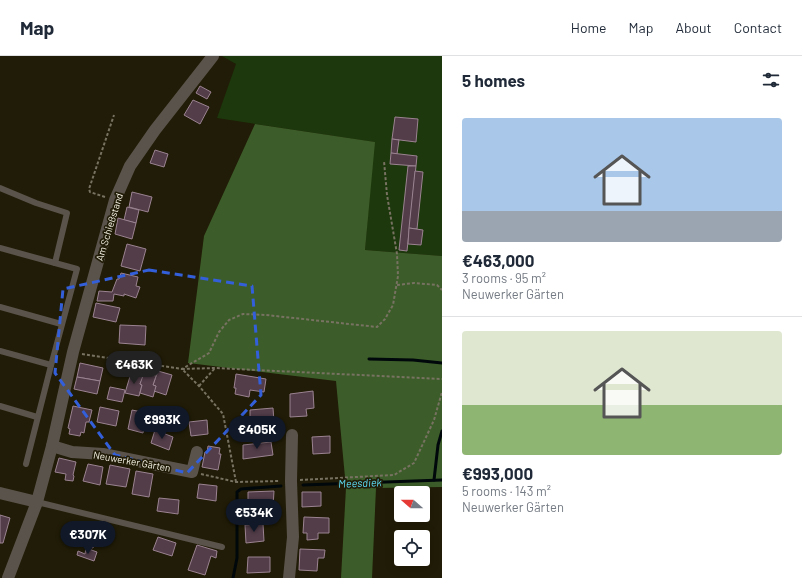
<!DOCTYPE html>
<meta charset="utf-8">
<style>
body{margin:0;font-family:Barlow,sans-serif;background:#f6f6f7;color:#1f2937;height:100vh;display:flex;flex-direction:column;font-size:15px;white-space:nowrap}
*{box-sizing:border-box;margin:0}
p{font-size:13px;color:#747a83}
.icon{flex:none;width:22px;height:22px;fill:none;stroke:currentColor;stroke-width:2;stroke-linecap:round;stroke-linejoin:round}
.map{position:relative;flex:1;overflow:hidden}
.panel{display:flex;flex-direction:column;background:#fff;width:360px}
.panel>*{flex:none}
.needle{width:26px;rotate:290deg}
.fabs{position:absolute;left:394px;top:430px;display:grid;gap:8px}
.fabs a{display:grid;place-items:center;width:36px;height:36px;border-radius:4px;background:#fff;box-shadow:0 2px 10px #0003;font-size:20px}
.price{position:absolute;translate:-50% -34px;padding:0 9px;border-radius:14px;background:#111827;color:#fff;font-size:13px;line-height:26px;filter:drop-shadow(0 1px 2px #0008)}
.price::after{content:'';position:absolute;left:50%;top:24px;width:12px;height:9px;margin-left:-6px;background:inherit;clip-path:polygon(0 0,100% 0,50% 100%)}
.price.active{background:#222;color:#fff}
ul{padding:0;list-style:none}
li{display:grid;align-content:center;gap:8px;height:212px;padding:0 20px}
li+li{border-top:1px solid #e0e1e3}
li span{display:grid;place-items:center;height:124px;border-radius:4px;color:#555}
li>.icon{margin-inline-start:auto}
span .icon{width:72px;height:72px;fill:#fffc;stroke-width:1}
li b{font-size:17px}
h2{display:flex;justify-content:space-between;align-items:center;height:48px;padding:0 20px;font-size:17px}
header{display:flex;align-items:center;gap:24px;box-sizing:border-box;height:56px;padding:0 20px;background:#fff;border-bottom:1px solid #e0e1e3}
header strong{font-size:19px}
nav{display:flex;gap:22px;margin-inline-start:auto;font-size:14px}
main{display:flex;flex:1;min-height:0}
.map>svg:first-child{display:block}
</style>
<header>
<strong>Map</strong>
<nav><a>Home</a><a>Map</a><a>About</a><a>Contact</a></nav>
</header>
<main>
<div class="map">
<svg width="442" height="522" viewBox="0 0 442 522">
<rect width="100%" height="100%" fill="#211c07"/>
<!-- green -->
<path fill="#1d380c" d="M222,0H442V200L365,194L374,86L217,62L236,8Z"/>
<!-- forest -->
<path fill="#3c5d29" d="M255,68L375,86L365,194L442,200V431L376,432L372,522H341L346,432L336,325L188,307L204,180Z"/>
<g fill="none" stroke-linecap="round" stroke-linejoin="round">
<!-- stream -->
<g stroke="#01080b" stroke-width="3">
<path d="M369,303L413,304L442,307"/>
<path d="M434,424L438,389L442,375"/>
<path d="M303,429L442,424"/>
<path d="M233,522L237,502V436L241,433L281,430"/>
</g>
</g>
<!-- building -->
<g fill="#523d49" stroke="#9b8391">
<path d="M200,30L211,36L207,43L196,37Z"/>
<path d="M193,44L209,51L200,68L184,59Z"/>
<path d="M395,61L418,63L416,86L392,83Z"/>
<path d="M392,83L399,84L397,98L391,97Z"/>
<path d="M155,94L168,98L164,111L150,107Z"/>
<path d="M391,97L417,100L416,110L390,108Z"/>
<path d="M408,110H416L407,195L399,194Z"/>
<path d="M415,115L423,116L417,173L409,172Z"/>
<path d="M132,136L152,141L148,156L129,151Z"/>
<path d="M127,151L139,154L136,167L124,164Z"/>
<path d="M118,162L136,167L132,183L115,178Z"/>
<path d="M409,172L423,174L421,189L408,188Z"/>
<path d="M127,188L146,193L140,215L121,210Z"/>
<path d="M121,217L138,221L136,230L140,231L136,242L124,238V240L114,238L113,245H97L99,235L112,236L117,223H119Z"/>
<path d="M96,247L120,252L116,266L93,261Z"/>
<path d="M120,269L146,270L145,289L119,287Z"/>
<path d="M80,307L103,312L100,325L77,321Z"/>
<path d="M158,315L172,319L166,339L154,335L156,330L153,329Z"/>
<path d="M131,317L143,321L140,328L142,329L139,340L125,337Z"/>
<path d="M144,317L156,320L153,329L156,330L153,341L140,337L142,329L140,328Z"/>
<path d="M236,318L266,323L264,336L250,334L249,341L235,338L236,332H234Z"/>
<path d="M77,321L100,325L97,338L74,333Z"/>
<path d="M110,331L125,334L122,346L107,343Z"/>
<path d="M313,335L314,352L306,353L307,360L290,361V338Z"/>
<path d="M73,350L92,354L89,366H86L84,377L81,376L80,380L69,378L70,373L68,372Z"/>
<path d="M100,351L119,355L116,370L97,366Z"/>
<path d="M273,352L274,366L250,368V354Z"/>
<path d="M132,354L147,357L143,377L128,373Z"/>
<path d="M207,364L208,378L191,380L189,366Z"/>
<path d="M155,374L173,381L169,394L151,387Z"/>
<path d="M330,380V397L313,398L312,381Z"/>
<path d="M271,386L273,399L243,403V389Z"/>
<path d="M208,390L220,392L219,398H221L218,414L202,411L205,396L207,397Z"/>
<path d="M59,402L76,406L73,419L74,420L73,425L65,424L66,418L55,416Z"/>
<path d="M88,408L103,411L100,429L83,425Z"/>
<path d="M110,409L130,413L126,431L106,428Z"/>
<path d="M136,415L153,418L149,441L132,438Z"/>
<path d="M199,428L217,430L216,445L197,442Z"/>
<path d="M274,435L273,451L262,452V457H248V436Z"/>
<path d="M302,436H321V450L302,451Z"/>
<path d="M159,442L179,444L178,458L157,455Z"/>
<path d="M0,459L10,462L3,487H0Z"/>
<path d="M304,461L329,462V477H318V483L307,484V477H303Z"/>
<path d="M263,468L264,485L246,487L245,469Z"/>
<path d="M81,470L98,475L93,492L76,487Z"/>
<path d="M158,481L176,487L172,500L153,494Z"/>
<path d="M197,489L217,495L216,502L211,500L205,519L188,514Z"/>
<path d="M86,492L97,496L94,505L77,499L78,495L85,498Z"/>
<path d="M300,493L325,494L324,502H318L317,515L299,514Z"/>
<path d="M248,501H270V516L247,517Z"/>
</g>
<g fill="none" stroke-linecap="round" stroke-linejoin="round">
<!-- path -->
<g stroke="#777261" stroke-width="2" stroke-dasharray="3 2" stroke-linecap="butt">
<path d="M105,141L90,136L89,133L114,59"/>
<path d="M397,229L414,227L437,229L442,234"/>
<path d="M82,298L182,313L209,297L219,276L229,264L243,258L266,259L377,271L385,263L393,249L398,220L397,198L387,139L384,105"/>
<path d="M199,330L215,312"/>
<path d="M201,418L236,426L280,425"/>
<path d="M300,424L394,419L414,407L434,364L442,336"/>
<path d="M236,426L223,358L199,330L182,313L215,312L442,323"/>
</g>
<!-- service -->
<g stroke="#5a534b" stroke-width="6">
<path d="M0,132L36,147L67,157L55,207"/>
<path d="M0,192L77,213C59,278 42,343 26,408"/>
<path d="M0,251L61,268"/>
<path d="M0,295L51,309"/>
<path d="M0,350L37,361"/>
<path d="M37,446L222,491"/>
</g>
<!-- minor -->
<g stroke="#5a534b" stroke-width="12">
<path d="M52,390L72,396L103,398L192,416L197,396"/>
<path d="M0,437L37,446"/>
<path d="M8,522L37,446L52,390L73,296L115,144L130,110L155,74L213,0"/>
<path d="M289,522L293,481L291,425L292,379"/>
</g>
</g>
<!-- marked area -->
<path fill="none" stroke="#335fda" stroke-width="3" stroke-dasharray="8 5" stroke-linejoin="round" d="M149,214L252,230L261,339L187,417L115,399L55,317L63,233Z"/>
<g text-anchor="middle" stroke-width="3.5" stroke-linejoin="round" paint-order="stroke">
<!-- street labels -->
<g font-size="10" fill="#f8f5e8" stroke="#211c07">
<text transform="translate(109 171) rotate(-73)" y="4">Am Schießstand</text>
<text transform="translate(132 405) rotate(10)" y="4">Neuwerker Gärten</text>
</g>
<!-- water labels -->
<g font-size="11" font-style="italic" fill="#5cddf8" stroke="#211c07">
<text transform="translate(360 427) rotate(-2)" y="4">Meesdiek</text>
</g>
</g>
</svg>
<div class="fabs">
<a><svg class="needle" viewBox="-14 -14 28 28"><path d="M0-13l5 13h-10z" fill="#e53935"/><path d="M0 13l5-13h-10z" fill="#747a83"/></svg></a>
<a><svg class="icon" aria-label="locate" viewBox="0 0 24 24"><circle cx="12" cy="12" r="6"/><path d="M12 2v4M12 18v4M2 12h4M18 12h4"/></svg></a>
</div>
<b class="price active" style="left:134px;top:329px">€463K</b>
<b class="price" style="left:162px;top:384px">€993K</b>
<b class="price" style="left:257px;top:394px">€405K</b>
<b class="price" style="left:254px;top:477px">€534K</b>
<b class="price" style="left:88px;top:499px">€307K</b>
</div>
<section class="panel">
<h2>5 homes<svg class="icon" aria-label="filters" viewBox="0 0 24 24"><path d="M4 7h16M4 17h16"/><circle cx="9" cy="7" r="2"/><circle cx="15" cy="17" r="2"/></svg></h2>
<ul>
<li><span style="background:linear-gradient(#a9c7e8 75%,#9aa5b1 0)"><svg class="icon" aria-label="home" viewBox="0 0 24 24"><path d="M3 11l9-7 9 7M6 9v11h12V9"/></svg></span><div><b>€463,000</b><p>3 rooms · 95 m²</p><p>Neuwerker Gärten</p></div></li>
<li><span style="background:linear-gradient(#dfe7d0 60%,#8fb573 0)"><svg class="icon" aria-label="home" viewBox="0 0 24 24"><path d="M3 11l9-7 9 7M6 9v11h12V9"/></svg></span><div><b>€993,000</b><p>5 rooms · 143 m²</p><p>Neuwerker Gärten</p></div></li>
</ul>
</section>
</main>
